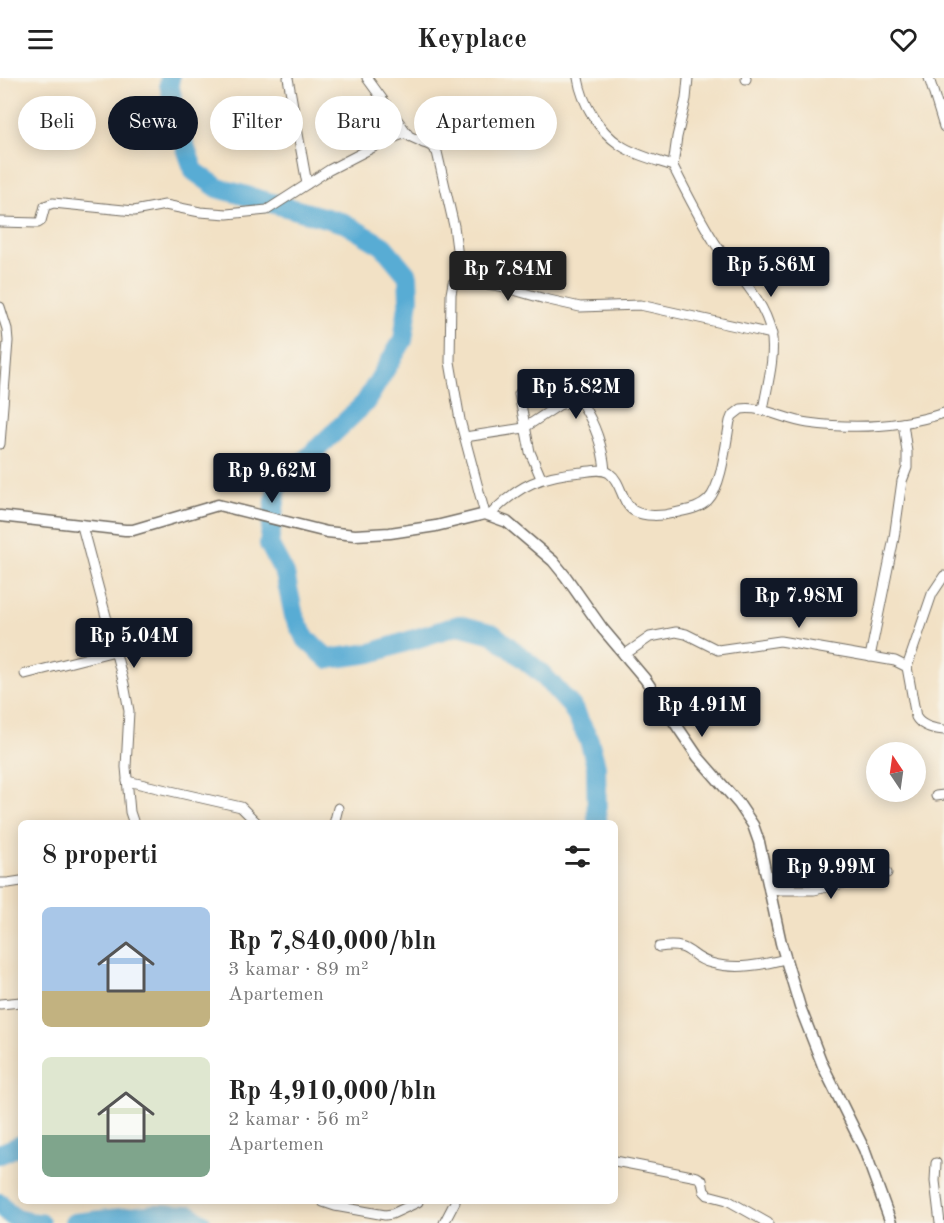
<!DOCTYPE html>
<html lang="id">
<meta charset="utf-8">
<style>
body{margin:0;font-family:"Old Standard TT",serif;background:#f2f2f2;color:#222;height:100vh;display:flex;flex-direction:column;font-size:22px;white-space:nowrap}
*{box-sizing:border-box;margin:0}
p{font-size:20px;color:#767676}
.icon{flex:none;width:33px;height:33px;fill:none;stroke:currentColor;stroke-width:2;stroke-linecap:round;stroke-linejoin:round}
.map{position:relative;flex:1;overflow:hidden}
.details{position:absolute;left:18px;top:742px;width:600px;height:384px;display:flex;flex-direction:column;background:#fff;border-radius:9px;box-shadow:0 3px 15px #0003}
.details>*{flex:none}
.top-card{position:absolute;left:18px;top:18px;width:600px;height:54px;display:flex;gap:12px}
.needle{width:39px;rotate:347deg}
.controls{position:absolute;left:866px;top:664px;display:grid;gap:12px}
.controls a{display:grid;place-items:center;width:60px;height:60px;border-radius:50%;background:#fff;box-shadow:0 3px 15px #0003;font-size:30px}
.price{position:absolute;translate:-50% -51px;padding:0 14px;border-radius:6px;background:#111827;color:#fff;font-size:20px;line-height:39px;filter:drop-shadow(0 2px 3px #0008)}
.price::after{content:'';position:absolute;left:50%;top:36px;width:18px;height:14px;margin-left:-9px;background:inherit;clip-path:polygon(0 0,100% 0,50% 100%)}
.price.active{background:#222;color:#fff}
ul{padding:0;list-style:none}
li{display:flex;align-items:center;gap:18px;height:150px;padding:0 24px}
li span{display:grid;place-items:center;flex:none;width:168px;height:120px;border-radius:9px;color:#555}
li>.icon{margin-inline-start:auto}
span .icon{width:72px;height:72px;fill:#fffc;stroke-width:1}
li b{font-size:26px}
h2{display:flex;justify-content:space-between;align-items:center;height:72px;padding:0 24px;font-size:26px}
.tag{padding:0 21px;border-radius:27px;background:#fff;box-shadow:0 3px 15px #0003;font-size:21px;line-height:54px}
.tag.active{background:#111827;color:#fff}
header{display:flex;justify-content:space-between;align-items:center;height:78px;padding:0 24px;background:#fff;font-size:27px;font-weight:800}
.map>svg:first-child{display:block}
</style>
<header><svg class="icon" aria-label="menu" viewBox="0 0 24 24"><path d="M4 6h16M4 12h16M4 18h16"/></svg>Keyplace<svg class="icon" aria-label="heart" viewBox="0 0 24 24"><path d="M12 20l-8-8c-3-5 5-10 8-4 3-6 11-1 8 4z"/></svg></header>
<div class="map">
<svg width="944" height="1145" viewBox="0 0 944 1145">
<rect width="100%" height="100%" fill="#f7f3e8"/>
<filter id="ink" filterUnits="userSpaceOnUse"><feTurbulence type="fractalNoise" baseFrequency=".0167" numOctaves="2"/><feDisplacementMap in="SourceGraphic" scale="12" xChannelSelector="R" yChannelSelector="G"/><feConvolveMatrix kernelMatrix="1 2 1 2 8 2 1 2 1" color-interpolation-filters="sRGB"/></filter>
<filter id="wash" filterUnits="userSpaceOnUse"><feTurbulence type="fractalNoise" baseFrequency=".008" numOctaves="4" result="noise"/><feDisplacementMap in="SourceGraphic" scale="24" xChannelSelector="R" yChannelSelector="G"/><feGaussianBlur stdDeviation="1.35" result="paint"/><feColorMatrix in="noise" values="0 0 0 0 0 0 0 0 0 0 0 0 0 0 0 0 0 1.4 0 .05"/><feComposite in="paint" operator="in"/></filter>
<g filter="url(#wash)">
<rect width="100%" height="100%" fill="#f2e1c5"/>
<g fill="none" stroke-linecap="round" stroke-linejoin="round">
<!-- river -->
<g stroke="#58acd4" stroke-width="20">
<path d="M170,0L169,6L181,56L194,93L218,110L344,145L383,168L408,198L409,221L403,262L365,325L277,409L269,466L285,496L294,538L305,560L328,581L371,575L459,547L493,556L541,595L572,629L589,662L596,688L597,746"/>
<path d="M0,1076L21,1067"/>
<path d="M0,1125C10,1141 22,1144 40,1145"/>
<path d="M74,1145L156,1136L190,1137L202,1145"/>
</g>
</g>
</g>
<g filter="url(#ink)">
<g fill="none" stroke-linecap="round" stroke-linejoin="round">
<!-- minor casing -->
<g stroke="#716b61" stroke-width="11">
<g id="minor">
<path d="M288,0L307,106"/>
<path d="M367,0L409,58L431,68L437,74L454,148L461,202"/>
<path d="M578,0C582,25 598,52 620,67C635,77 655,82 673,88C686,114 699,140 715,165C733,193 764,220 771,254C776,278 767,308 763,332"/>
<path d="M929,0L944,49"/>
<path d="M746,1V0"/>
<path d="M423,65L468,38"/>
<path d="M673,88L677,59L686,21L688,0"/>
<path d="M0,144L38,145L41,143L45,128L53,125L134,133L165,127L200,134L227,136L267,132L329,92L387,62L406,55"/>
<path d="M0,229L7,251L8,263L0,366"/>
<path d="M519,316L530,374L541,400"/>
<path d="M465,359L524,350L559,327L577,322L581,324C595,346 603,368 605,393"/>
<path d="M485,436L460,342L450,284L451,216L453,205L458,202L500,208L545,221L580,229L640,227L772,256"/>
<path d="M490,437C518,407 542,397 582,394C591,393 601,390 609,395C622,404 621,425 634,433C645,439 662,438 674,435C686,432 699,431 708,422C722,408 726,364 730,343L732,338L741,331C764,328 785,342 808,345C853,351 901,349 944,335"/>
<path d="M82,448L124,606L129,633L126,689L130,734L134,746"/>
<path d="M624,577L650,559L676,554L686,556L718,572L780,563L895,583L907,589L916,639C921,648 934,651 944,652"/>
<path d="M870,579L894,460L902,403L907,390V374L903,345"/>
<path d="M907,589L932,516L944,498"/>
<path d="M25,596L115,573"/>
<path d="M127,703L241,729L258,746"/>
<path d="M936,718L944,717"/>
<path d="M334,746L338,730"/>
<path d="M0,805H8L21,803"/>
<path d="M769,812H814L887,795"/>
<path d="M659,869C694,864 687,879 711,885C736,892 762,887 785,881"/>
<path d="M0,926L21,924"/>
<path d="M615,1083L697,1099L702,1102L704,1113L708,1117L727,1122L768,1145"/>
<path d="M936,1085L935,1103L940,1145"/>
<path d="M323,1124L335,1128L385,1137L392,1136L418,1124"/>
<path d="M444,1145L455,1124"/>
</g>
</g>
<!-- tertiary casing -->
<g stroke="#716b61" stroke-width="13">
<path id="tertiary" d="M0,438L125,452H133L218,427L327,454L355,457L390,455L436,448L485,436L507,444L553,483L566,499L602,550L645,601L698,679L739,726L753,747L759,764L781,865L800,929L823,988L864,1071L891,1145"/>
</g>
<!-- minor -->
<use href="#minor" stroke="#fff" stroke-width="9"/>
<!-- tertiary -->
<use href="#tertiary" stroke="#fff" stroke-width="10"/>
</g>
</g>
</svg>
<div class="controls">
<a><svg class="needle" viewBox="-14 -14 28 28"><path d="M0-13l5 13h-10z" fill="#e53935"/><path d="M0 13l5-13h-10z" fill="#767676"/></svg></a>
</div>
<b class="price" style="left:771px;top:220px">Rp 5.86M</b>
<b class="price active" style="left:508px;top:224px">Rp 7.84M</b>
<b class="price" style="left:576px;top:342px">Rp 5.82M</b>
<b class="price" style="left:272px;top:426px">Rp 9.62M</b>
<b class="price" style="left:799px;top:551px">Rp 7.98M</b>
<b class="price" style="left:134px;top:591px">Rp 5.04M</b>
<b class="price" style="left:702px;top:660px">Rp 4.91M</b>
<b class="price" style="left:831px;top:822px">Rp 9.99M</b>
<div class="top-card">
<a class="tag">Beli</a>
<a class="tag active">Sewa</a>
<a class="tag">Filter</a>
<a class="tag">Baru</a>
<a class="tag">Apartemen</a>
</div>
<section class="details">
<h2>8 properti<svg class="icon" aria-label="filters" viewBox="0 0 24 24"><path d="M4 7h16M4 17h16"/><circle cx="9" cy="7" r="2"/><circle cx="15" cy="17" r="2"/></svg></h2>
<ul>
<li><span style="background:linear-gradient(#a9c7e8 70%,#c2b280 0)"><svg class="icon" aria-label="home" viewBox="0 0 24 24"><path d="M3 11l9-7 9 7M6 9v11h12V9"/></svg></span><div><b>Rp 7,840,000/bln</b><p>3 kamar · 89 m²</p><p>Apartemen</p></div></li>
<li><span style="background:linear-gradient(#dfe7d0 65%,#7fa58c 0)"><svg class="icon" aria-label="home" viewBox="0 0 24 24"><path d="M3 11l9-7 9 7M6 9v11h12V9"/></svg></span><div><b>Rp 4,910,000/bln</b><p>2 kamar · 56 m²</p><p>Apartemen</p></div></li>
</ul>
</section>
</div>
